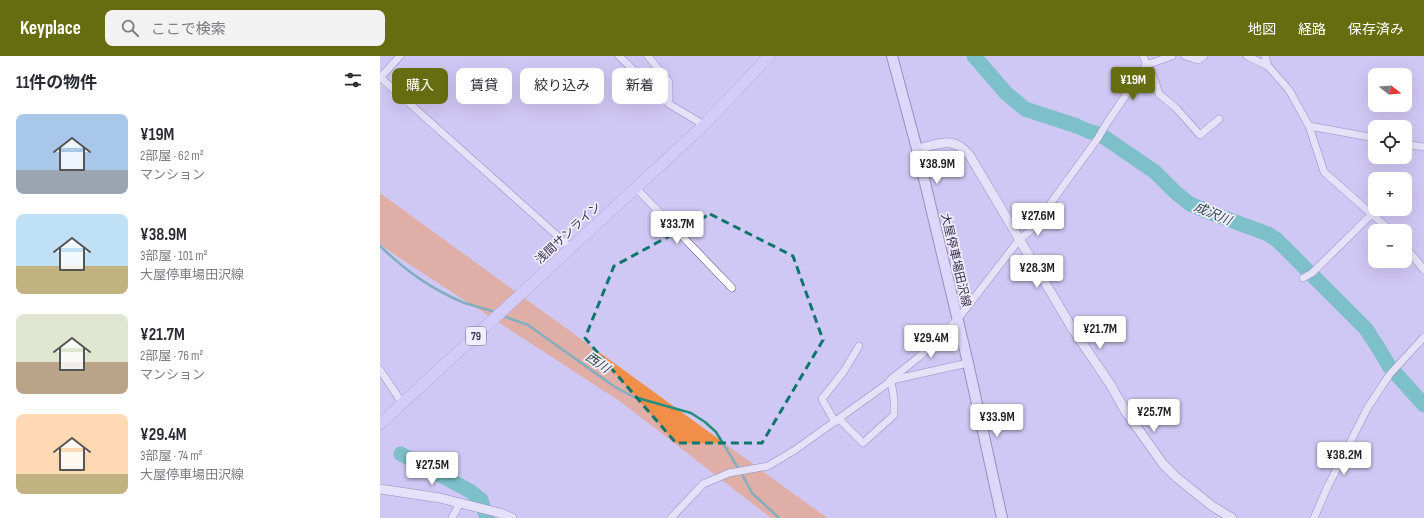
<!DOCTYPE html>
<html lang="ja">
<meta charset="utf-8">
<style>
body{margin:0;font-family:"Sofia Sans Condensed","Noto Sans JP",sans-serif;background:#f2f2f3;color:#2b2b33;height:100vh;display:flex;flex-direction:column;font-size:15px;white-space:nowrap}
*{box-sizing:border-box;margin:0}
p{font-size:13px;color:#7c7c81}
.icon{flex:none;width:22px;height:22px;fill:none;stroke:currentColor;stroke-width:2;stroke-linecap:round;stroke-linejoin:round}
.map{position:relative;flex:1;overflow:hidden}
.details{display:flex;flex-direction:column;background:#fff;width:380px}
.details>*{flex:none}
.hud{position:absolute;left:12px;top:12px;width:380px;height:36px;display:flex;gap:8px}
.needle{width:26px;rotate:107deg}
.fabs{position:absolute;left:988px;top:12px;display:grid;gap:8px}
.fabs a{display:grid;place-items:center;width:44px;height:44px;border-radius:8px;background:#fff;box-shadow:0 4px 16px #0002;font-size:20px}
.price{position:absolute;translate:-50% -34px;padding:0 9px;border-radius:4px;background:#fff;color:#222;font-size:13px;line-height:26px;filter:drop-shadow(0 1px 2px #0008)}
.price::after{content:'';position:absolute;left:50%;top:24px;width:12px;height:9px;margin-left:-6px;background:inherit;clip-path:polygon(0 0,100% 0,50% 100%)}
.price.current{background:#666c10;color:#fff}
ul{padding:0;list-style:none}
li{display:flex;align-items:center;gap:12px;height:100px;padding:0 16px}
li span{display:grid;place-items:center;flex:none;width:112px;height:80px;border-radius:8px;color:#555}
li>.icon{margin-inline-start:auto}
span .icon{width:48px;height:48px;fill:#fffc;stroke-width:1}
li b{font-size:17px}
h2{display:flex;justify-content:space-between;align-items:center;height:48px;padding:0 16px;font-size:17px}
.chip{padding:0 14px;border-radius:8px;background:#fff;box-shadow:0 4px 16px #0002;font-size:14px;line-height:36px}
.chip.current{background:#666c10;color:#fff}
header{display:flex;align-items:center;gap:24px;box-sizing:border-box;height:56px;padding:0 20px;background:#666c10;color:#fff}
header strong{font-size:19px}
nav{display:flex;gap:22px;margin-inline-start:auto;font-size:14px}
.search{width:280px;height:36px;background:#f2f2f3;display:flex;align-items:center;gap:10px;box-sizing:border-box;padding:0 14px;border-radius:8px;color:#7c7c81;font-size:15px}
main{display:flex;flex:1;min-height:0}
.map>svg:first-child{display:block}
</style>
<header>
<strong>Keyplace</strong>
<div class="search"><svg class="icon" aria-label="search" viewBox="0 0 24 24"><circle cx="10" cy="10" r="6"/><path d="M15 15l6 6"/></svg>ここで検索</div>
<nav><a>地図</a><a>経路</a><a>保存済み</a></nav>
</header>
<main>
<section class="details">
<h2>11件の物件<svg class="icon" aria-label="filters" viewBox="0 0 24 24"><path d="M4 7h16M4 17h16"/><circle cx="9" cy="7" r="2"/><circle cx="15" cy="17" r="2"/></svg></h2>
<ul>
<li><span style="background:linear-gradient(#a9c7e8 70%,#9aa5b1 0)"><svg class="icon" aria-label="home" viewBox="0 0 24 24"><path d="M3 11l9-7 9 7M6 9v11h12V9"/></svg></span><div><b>¥19M</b><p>2部屋 · 62 m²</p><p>マンション</p></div></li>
<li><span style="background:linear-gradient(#bfe0f5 65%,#c2b280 0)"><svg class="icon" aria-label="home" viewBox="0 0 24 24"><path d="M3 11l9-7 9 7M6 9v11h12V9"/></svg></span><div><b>¥38.9M</b><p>3部屋 · 101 m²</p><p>大屋停車場田沢線</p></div></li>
<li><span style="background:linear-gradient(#dfe7d0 60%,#b9a48a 0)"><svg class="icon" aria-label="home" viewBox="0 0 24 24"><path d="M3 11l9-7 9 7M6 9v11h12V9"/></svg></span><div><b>¥21.7M</b><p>2部屋 · 76 m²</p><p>マンション</p></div></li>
<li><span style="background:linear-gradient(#ffd9b3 75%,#c2b280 0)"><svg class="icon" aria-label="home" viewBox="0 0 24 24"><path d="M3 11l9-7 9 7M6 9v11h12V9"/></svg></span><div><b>¥29.4M</b><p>3部屋 · 74 m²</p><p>大屋停車場田沢線</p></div></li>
</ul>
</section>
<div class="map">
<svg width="1044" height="462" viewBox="0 0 1044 462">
<rect width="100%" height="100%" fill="#d0c8f4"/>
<!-- green -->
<path fill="#f18e47" d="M0,137L432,451L448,462H391L241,346L18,201L0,188Z"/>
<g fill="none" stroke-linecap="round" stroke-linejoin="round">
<!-- stream -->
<g stroke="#258e81" stroke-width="2.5">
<path d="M0,190C26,215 50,232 82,246C93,250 104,252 115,256"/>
<path d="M123,260L148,269L235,331L254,341L311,357L325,366L336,376L363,420L372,437L399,462"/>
</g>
<!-- river -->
<g stroke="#1cb595" stroke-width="15">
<path d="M594,0L626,37L645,53L697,70L708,75L721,79L775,116L795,136L810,148L831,157L888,178L897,184L986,273L999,293L1009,310L1044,349"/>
<path d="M21,398L90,435L101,444L107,462"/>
</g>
<!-- minor casing -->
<g stroke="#554484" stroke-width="8">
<g id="minor">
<path d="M239,0L289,48L324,69"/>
<path d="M268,0L289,26V48"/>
<path d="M763,0L776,28L779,38L796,52L820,79L839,63"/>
<path d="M805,0L818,4L824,0"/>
<path d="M867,0L888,10L909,34L929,70L944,116L1011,175"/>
<path d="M885,0L888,10"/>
<path d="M0,21L191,192"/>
<path d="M1,21L20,0"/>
<path d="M929,70L995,82"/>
<path d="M1025,88L1044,91"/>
<path d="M256,132L352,232"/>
<path d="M1025,190L1044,214"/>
<path d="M923,222L932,217L992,158"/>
<path d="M0,314L23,348"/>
<path d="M510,324L539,301L577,264L639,184L652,173L718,82L725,70L766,9L792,0"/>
<path d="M512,324L588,307"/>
<path d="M459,363L483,387L514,359V343L511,325"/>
<path d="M455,366L442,343L464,315L479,290"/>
<path d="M72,462L80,447"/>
<path d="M291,462L323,428L349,417L388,410L415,394L511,325"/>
<path d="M934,462L948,430L988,351L1010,318L1044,281"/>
</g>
</g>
<!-- tertiary casing -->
<g stroke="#554484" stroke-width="10">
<g id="tertiary">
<path d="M537,93C561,88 573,79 590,100L692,272L730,328L746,356L783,408L796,421L832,450L852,462"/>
<path d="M0,433L60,442L120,457L132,462"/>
</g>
</g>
<!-- secondary casing -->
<g stroke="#554484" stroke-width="12">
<path id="secondary" d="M512,0L537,93L588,307L622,462"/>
</g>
<!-- primary casing -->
<g stroke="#9387bf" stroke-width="12">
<path id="primary" d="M0,368L324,69L389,0"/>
</g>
<!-- minor -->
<use href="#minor" stroke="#fff" stroke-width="7"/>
<!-- tertiary -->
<use href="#tertiary" stroke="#fff" stroke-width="9"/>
<!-- secondary -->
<use href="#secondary" stroke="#ede8fe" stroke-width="10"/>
<!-- primary -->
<use href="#primary" stroke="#dad1fc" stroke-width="11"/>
</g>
<!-- marked area -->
<path d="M0 0H1044V462H0ZM330,158L413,200L443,284L382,387H296L205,282L234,210Z" fill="#d0c8f4" fill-opacity=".55" fill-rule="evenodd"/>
<path fill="none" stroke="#0f766e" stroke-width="3" stroke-dasharray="8 5" stroke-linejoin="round" d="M330,158L413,200L443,284L382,387H296L205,282L234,210Z"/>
<g text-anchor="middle" stroke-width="3.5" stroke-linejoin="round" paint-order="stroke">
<!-- shield labels -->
<rect fill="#f0edfd" stroke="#716c85" stroke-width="1" x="86" y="271" width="20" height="18" rx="3"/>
<g font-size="11" font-weight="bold" fill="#3b3452">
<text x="96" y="284">79</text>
</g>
<!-- street labels -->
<g font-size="12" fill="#3b3452" stroke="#f0edfd">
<text transform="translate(188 177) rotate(-43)" y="4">浅間サンライン</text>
<text transform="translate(576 204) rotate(77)" y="4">大屋停車場田沢線</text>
</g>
<!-- water labels -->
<g font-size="13" font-style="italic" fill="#2e4b42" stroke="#f0edfd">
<text transform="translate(833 157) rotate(23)" y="5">成沢川</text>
<text transform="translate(218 306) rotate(35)" y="5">西川</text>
</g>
</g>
</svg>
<div class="fabs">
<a><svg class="needle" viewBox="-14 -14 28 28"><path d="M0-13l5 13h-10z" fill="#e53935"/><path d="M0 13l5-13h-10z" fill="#7c7c81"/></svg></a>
<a><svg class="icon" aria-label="locate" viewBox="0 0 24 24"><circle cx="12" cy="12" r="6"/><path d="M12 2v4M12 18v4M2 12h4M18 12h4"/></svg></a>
<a>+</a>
<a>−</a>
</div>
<b class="price current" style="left:753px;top:45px">¥19M</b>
<b class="price" style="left:557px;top:129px">¥38.9M</b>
<b class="price" style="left:658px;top:181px">¥27.6M</b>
<b class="price" style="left:297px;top:189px">¥33.7M</b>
<b class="price" style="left:657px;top:233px">¥28.3M</b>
<b class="price" style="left:720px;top:294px">¥21.7M</b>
<b class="price" style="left:551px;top:303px">¥29.4M</b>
<b class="price" style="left:774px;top:377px">¥25.7M</b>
<b class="price" style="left:617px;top:382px">¥33.9M</b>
<b class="price" style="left:964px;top:420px">¥38.2M</b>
<b class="price" style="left:52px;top:430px">¥27.5M</b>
<div class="hud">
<a class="chip current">購入</a>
<a class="chip">賃貸</a>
<a class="chip">絞り込み</a>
<a class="chip">新着</a>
</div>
</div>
</main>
